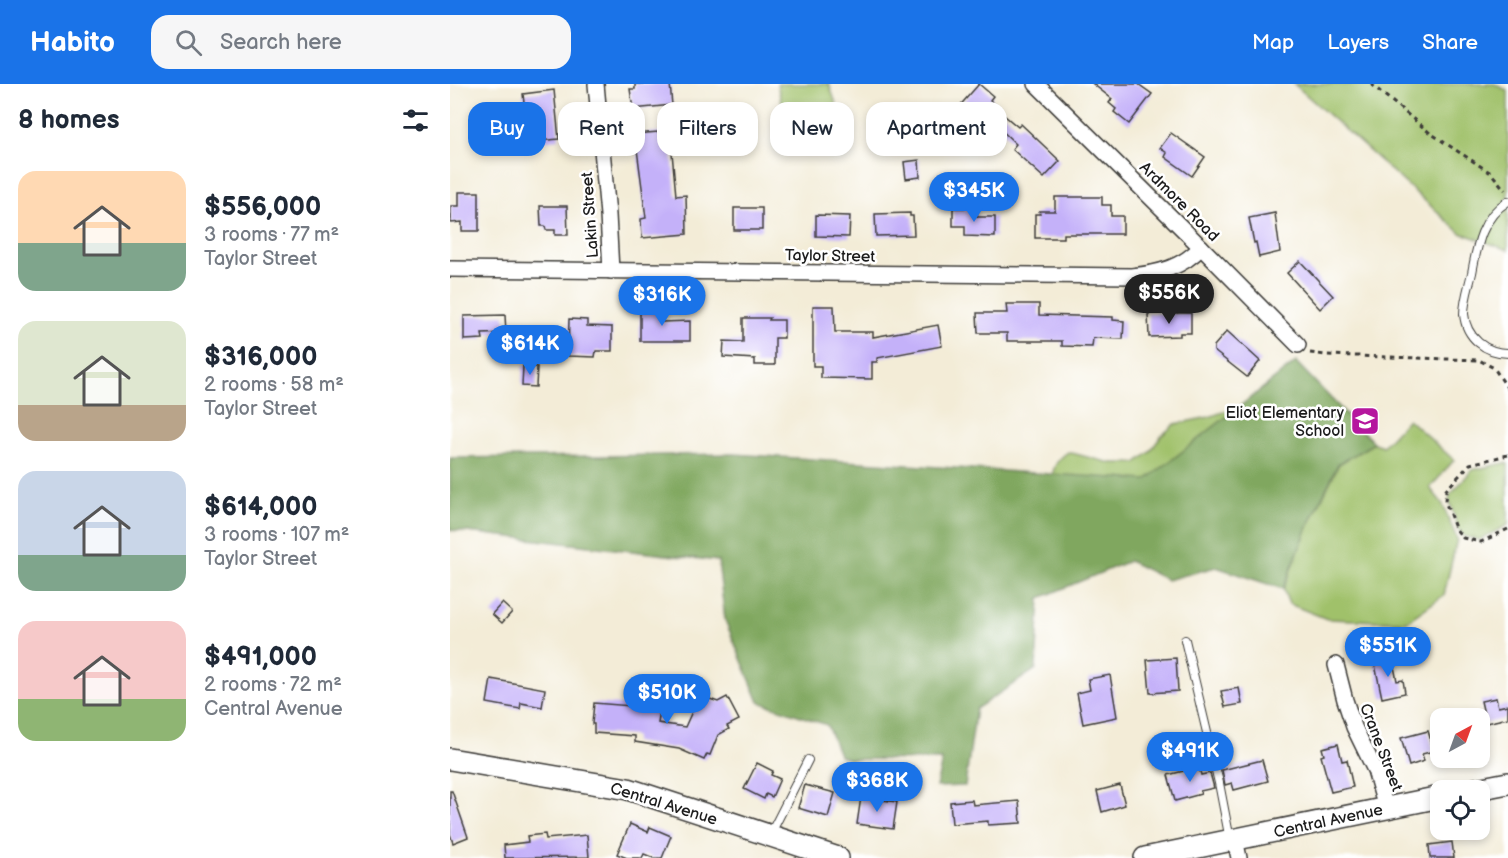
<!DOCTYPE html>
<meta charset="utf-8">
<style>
body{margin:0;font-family:"Balsamiq Sans",sans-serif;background:#f6f6f7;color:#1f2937;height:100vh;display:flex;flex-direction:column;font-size:22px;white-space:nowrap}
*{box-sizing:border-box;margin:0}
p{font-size:20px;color:#747a83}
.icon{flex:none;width:33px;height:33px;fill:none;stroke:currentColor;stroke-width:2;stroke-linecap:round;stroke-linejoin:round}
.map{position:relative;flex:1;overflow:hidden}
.panel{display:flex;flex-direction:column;background:#fff;width:450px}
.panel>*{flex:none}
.banner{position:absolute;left:18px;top:18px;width:570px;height:54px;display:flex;gap:12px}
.needle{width:39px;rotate:41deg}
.buttons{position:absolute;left:980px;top:624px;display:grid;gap:12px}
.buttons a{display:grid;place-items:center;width:60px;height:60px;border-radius:12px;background:#fff;box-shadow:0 3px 9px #0003;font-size:30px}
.price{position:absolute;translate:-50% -51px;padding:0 14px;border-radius:21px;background:#1a73e8;color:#fff;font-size:20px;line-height:39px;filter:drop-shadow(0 2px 3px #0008)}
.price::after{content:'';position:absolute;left:50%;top:36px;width:18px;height:14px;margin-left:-9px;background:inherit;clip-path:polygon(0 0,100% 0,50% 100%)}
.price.selected{background:#222;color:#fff}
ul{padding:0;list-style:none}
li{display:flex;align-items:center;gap:18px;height:150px;padding:0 18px}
li span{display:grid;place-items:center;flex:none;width:168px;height:120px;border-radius:18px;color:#555}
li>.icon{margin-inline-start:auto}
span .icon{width:72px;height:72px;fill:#fffc;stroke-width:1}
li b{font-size:26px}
h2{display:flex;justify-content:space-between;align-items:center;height:72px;padding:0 18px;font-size:26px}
.pill{padding:0 21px;border-radius:18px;background:#fff;box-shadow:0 3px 9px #0003;font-size:21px;line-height:54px}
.pill.selected{background:#1a73e8;color:#fff}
header{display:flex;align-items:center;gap:36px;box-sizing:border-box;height:84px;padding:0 30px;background:#1a73e8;color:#fff}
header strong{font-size:28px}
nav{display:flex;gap:33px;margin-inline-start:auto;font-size:21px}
.search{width:420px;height:54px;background:#f6f6f7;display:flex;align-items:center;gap:15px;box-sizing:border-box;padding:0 21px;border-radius:18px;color:#747a83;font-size:22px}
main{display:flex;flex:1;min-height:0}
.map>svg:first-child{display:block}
</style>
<header>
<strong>Habito</strong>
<div class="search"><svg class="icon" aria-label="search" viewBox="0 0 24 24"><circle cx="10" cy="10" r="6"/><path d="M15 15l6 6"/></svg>Search here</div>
<nav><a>Map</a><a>Layers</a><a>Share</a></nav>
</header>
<main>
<section class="panel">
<h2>8 homes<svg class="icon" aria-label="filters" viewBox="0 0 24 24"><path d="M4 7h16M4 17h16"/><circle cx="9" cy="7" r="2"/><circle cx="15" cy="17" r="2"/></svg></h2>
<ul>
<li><span style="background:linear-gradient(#ffd9b3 60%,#7fa58c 0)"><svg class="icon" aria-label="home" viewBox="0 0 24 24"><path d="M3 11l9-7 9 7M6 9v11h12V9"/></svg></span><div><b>$556,000</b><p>3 rooms · 77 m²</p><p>Taylor Street</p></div></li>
<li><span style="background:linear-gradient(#dfe7d0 70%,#b9a48a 0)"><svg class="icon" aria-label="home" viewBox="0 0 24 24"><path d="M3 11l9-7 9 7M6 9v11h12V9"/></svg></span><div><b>$316,000</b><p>2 rooms · 58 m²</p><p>Taylor Street</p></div></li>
<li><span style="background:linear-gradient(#c9d6e8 70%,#7fa58c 0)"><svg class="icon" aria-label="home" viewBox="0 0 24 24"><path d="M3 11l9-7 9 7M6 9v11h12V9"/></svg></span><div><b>$614,000</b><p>3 rooms · 107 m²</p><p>Taylor Street</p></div></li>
<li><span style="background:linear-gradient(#f6c9c9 65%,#8fb573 0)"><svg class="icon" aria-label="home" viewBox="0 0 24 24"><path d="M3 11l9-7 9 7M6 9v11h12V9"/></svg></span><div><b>$491,000</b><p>2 rooms · 72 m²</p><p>Central Avenue</p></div></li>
</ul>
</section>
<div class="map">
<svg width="1058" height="774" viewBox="0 0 1058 774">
<rect width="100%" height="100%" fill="#fff"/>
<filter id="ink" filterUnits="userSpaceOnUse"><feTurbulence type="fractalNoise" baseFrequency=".0167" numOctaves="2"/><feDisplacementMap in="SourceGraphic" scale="12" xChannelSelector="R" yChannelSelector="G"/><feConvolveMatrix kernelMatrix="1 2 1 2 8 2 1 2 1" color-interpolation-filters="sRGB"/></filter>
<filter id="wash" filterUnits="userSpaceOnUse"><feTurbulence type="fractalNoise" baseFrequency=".008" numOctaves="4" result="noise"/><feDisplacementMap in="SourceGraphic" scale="24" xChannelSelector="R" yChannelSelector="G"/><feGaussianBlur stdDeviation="1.35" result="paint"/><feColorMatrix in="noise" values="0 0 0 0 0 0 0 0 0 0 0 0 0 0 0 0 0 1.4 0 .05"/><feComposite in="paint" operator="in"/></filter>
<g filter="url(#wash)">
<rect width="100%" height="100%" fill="#f3ecd7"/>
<!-- green -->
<g fill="#a0c16a" stroke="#5e6e43" stroke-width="1.5">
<path d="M327,0H379L393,39L386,54L370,60L354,54L331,17Z"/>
<path d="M844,0H1045L1058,7V166L1011,149Z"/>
<path d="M776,327H788L739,396L601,399C603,384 605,377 618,368L661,379H686L700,368L711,352L725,340L759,333Z"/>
<path d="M958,335L1004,376L980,404L992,419L1007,455L994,511L956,538L877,535L839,520L833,505L858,443L889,380L924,359L933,362Z"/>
<path d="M1055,379L1058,380V441L1029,456L1013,452L1008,445L999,415L1000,411L1022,386Z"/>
</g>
<!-- forest -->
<path fill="#80a75e" stroke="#4e623d" stroke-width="1.5" d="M846,278L924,359L888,380L858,443L833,505L766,483L717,496L679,477L590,514L586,585L526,625L515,702L486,703L492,676L399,675L389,671L377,641L309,618L275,536L268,477L0,446V374L283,370L696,396Z"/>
<g id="blocks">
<!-- building -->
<g fill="#c4b1f9">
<path d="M185,0H220L222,21L183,25L180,5H185Z"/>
<path d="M529,0L543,12L540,16L549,24L548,26L568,43L571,40L610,77L594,94L562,65L566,60L545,40L528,59L499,34Z"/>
<path d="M643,0H688L702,10L679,40L664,28L666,25L659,19L662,15Z"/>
<path d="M104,6L109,55L78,58L76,39L71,40L69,20L74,19L73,10Z"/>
<path d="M220,47L226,112L236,111L237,150L192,154L191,135L196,134L185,50Z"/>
<path d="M721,49L755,73L742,92L715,73L717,69L710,64Z"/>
<path d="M469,76L470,93L456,95L454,78Z"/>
<path d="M9,108H29V147H12V138L1,139V122H9Z"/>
<path d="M605,113H652V121H661V132H673V150H614V154H585V130H590L589,127H605Z"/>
<path d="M90,122H117L118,151H105V146H96L95,142H91Z"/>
<rect x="284" y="124" width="28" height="22"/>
<path d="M503,124H527V133H545V153L515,152V142H503Z"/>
<path d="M460,129V132H463L464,151L426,152L425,130Z"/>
<path d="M825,129L830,168L809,173L806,158L804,159L799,134Z"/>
<path d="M366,131L400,132L399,153L366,152Z"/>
<path d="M850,177L883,212L870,225L837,189Z"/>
<path d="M556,220H589V231L663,233V236L674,237L673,255L643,254L642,263L612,262V257H557V249H528L527,229H557Z"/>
<path d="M363,222H384L385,248H423V253L488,241L492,262L427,274V278H422V295L371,294V282H363Z"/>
<path d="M190,224H212V238L240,237V257H190Z"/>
<path d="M741,229V249H730V252L699,253L698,230Z"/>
<path d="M55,231L56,249L32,250L33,255L14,256V232Z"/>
<path d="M293,234H320L319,236H334V254H325V281H305V275L273,273L274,257L293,258Z"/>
<path d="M119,235L137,236V242L162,243V267H146L145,273L118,272Z"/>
<path d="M777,247L810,277L797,293L764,267V262Z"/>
<path d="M73,282L87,283L86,303L72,302Z"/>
<path d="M52,519L62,528L52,539L42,530Z"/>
<path d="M942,573L947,597L953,596L955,609L932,614L924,576Z"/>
<path d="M726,574L728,607L700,609L697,576Z"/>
<path d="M660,591L667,633L633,640L627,609L640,606L638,595Z"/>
<path d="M41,595L95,605L92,623L71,619L70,625L37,619Z"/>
<path d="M789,604L792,620L775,623L771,607Z"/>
<path d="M196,612L212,615L208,639L235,643L244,623L253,616L260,615L268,618L277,613L289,636L277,642L279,645L268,651L260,671L257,670L254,676L229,665L185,658V652L144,649V640H142L144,619L194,623Z"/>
<path d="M1046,614L1048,623L1058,621V634L1036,639L1031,617Z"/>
<path d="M978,647L984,667L972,670L974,677L959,682L951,654Z"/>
<path d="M888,660L892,677L897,676L903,703L881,708L871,672L874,671L872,664Z"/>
<path d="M812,676L818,697L784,706L782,699L775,701L772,686Z"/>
<path d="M307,679L323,687L321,691L330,695L322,713L316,710L314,715L294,705Z"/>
<path d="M749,683L751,691L760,689L764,704L750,707L751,710L725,717L718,691Z"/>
<path d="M355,701L385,709L378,733L348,724Z"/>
<path d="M670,701L675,721L652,728L647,707Z"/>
<path d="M0,707H2L18,753L3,759L0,750Z"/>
<path d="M411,713L447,718L443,745L407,740Z"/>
<path d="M522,716L523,721L569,717L571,739L538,741V737L502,740L500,718Z"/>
<path d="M180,740L198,748L200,743L221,752L212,774H204L194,770L192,774H177L167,770Z"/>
<path d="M95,750L96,755L137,751L139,773L55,774L54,761L78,758L77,752Z"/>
<path d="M1002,758L1004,774H980L979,761Z"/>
</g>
</g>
</g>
<g filter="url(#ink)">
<use href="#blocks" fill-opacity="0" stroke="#3c3b38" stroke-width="1.5"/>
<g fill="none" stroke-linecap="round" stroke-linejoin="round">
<!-- lane casing -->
<g stroke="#3c3b38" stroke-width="10">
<g id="lane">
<path d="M1058,117C1032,133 1027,161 1022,189C1019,202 1014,217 1014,230C1016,254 1036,269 1058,269"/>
<path d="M735,556L769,699L780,756"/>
<path d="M320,751L358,676"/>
</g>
</g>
<!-- street casing -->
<g stroke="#3c3b38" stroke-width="18">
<g id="street">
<path d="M146,0L158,131L161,187"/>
<path d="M586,0L751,163L848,261"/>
<path d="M0,185L682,192C709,189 732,184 751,163"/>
<path d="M886,581L895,616L904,643L925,686L936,724"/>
<path d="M785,755L789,774"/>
</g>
</g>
<!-- secondary casing -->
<g stroke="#3c3b38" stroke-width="24">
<g id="secondary">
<path d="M0,675L178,705L388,774"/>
<path d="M1022,706L1058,699"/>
<path d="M695,774L990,713"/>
</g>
</g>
<!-- path -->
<g stroke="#3c3b38" stroke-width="3" stroke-dasharray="4.5 4.5" stroke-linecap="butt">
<path d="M921,0L980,49L1041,89L1055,106"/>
<path d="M860,269L876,271L1029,276L1044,284L1058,305"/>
<path d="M1058,371L1020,380L996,406L995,417L1005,444L1013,454L1031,458L1058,445"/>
</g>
<!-- lane -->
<use href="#lane" stroke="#fff" stroke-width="8"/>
<!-- street -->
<use href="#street" stroke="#fff" stroke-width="15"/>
<!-- secondary -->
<use href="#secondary" stroke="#fff" stroke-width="21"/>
</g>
</g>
<!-- icons -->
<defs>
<g id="school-square" transform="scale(1.5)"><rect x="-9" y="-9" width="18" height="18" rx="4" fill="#b5179e" stroke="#fff"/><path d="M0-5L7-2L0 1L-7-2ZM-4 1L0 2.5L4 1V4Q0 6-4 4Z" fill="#fff"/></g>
</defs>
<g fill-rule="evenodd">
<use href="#school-square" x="915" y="337"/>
</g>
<g text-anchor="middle" stroke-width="5" stroke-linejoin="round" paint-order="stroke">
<!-- street labels -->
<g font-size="16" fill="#1c1c1c" stroke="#fff">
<text transform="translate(730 117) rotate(45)" y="6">Ardmore Road</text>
<text transform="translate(139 131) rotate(-94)" y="6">Lakin Street</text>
<text transform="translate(380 171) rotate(1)" y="6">Taylor Street</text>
<text transform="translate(932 663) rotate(69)" y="6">Crane Street</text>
<text transform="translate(214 719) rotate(17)" y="6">Central Avenue</text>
<text transform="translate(878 736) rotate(-12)" y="6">Central Avenue</text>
</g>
<!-- poi labels -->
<g font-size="16" fill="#1c1c1c" stroke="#fff" text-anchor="end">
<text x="894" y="334">Eliot Elementary<tspan x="894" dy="18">School</tspan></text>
</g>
</g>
</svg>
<div class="buttons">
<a><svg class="needle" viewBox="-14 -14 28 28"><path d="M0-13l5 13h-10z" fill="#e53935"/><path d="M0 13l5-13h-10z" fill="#747a83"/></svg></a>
<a><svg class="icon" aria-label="locate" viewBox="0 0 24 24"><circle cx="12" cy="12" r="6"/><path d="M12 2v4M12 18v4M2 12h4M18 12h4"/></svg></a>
</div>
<b class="price" style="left:524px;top:139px">$345K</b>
<b class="price selected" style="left:719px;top:241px">$556K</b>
<b class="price" style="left:212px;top:243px">$316K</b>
<b class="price" style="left:80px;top:292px">$614K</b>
<b class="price" style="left:938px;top:594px">$551K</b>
<b class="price" style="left:217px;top:641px">$510K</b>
<b class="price" style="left:740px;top:699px">$491K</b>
<b class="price" style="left:427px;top:729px">$368K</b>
<div class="banner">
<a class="pill selected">Buy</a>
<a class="pill">Rent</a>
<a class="pill">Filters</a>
<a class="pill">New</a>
<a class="pill">Apartment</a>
</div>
</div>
</main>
